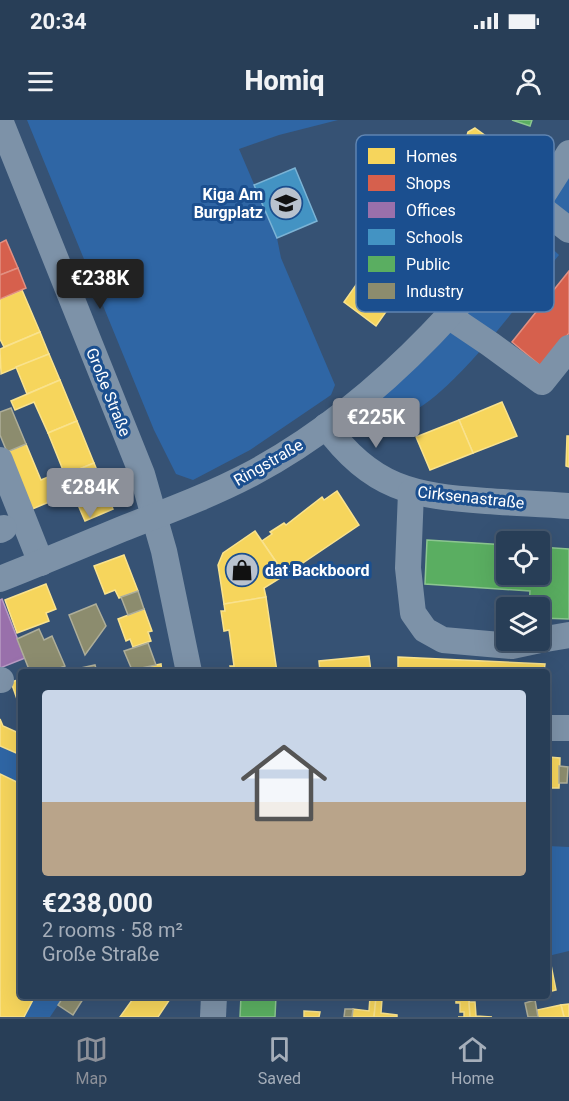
<!DOCTYPE html>
<meta charset="utf-8">
<style>
body{margin:0;font-family:Roboto,sans-serif;background:#30455d;color:#f1f3f6;height:100vh;display:flex;flex-direction:column;font-size:22px;white-space:nowrap}
*{box-sizing:border-box;margin:0}
p{font-size:20px;color:#a5aeba}
.icon{flex:none;width:33px;height:33px;fill:none;stroke:currentColor;stroke-width:2;stroke-linecap:round;stroke-linejoin:round}
.map{position:relative;flex:1;overflow:hidden}
.drawer{position:absolute;left:18px;top:549px;width:532px;height:330px;display:flex;flex-direction:column;background:#283e57;border-radius:6px;box-shadow:0 6px 24px #0002,0 0 0 2px #44576d}
.drawer>*{flex:none}
.controls{position:absolute;left:496px;top:411px;display:grid;gap:12px}
.controls a{display:grid;place-items:center;width:54px;height:54px;border-radius:6px;background:#283e57;box-shadow:0 6px 24px #0002,0 0 0 2px #44576d;font-size:30px}
.price{position:absolute;translate:-50% -51px;padding:0 14px;border-radius:6px;background:#8c9099;color:#fff;font-size:20px;line-height:39px;filter:drop-shadow(0 2px 3px #0008)}
.price::after{content:'';position:absolute;left:50%;top:36px;width:18px;height:14px;margin-left:-9px;background:inherit;clip-path:polygon(0 0,100% 0,50% 100%)}
.price.on{background:#222;color:#fff}
ul{padding:0;list-style:none}
li{display:grid;align-content:center;gap:12px;height:318px;padding:0 24px}
li+li{border-top:2px solid #44576d}
li span{display:grid;place-items:center;height:186px;border-radius:6px;color:#555}
li>.icon{margin-inline-start:auto}
span .icon{width:108px;height:108px;fill:#fffc;stroke-width:1}
li b{font-size:26px}
.status{display:flex;justify-content:space-between;align-items:center;height:42px;padding:0 30px;background:#283e57;direction:ltr}
.status svg{height:16px;fill:currentColor}
header{display:flex;justify-content:space-between;align-items:center;height:78px;padding:0 24px;background:#283e57;font-size:27px;font-weight:800}
.tabs{display:flex;justify-content:space-around;align-items:center;height:84px;border-top:2px solid #44576d;background:#283e57;font-size:16px;color:#a5aeba}
.tabs a{display:grid;justify-items:center;gap:3px}
.tabs .on{color:#8c9099}
.map>svg:first-child{display:block}
</style>
<div class="status"><b>20:34</b><svg viewBox="0 0 49 12"><path d="M0 12V9h3v3zM5 12V6h3v6zM10 12V3h3v9zM15 12V0h3v12zM26 1h20v11H26zM47 4h2v5h-2z"/></svg></div>
<header><svg class="icon" aria-label="menu" viewBox="0 0 24 24"><path d="M4 6h16M4 12h16M4 18h16"/></svg>Homiq<svg class="icon" aria-label="person" viewBox="0 0 24 24"><circle cx="12" cy="8" r="4"/><path d="M4 21q1-7 8-7t8 7"/></svg></header>
<div class="map">
<svg width="569" height="897" viewBox="0 0 569 897">
<rect width="100%" height="100%" fill="#365274"/>
<!-- green -->
<g fill="#2f66a5">
<path d="M27,0H338L279,15L239,29L277,118L281,138L335,265L331,275L250,330L193,360L176,354L154,310Z"/>
<path d="M569,52V101L552,84Z"/>
<path d="M540,102L549,108L542,119L559,135L493,216L469,205L467,189L502,150Z"/>
<path d="M445,212L460,214L482,229C465,248 420,299 393,297L379,280Z"/>
<path d="M0,626L21,635V664L0,654Z"/>
<path d="M548,726L569,727V831L548,836Z"/>
<path d="M35,876H64L50,897H24Z"/>
</g>
<!-- homes -->
<g fill="#f6d55c" stroke="#f9e28d" stroke-width="1.5">
<path d="M475,8L505,30L485,56L455,33L466,19L468,12Z"/>
<path d="M363,155L395,179L376,206L344,182Z"/>
<path d="M22,170L40,212L4,227L0,219V179Z"/>
<path d="M40,212L49,234L1,254L0,229Z"/>
<path d="M49,234L60,260L27,274L16,247Z"/>
<path d="M60,260L77,301L48,313L34,282L15,290L11,281Z"/>
<path d="M502,282L517,316L473,333L459,300Z"/>
<path d="M459,300L473,333L430,350L416,317Z"/>
<path d="M77,301L94,343L65,355L48,313Z"/>
<path d="M567,316H569V347L566,346Z"/>
<path d="M26,324L41,360L60,352L68,374L30,390L7,332Z"/>
<path d="M94,343L113,389L85,401L65,355Z"/>
<path d="M337,371L359,405L285,455L262,421L272,414L270,412L284,403L286,405L322,377L324,380Z"/>
<path d="M255,411L285,455L264,468L266,477L224,484L218,445L223,433Z"/>
<path d="M124,435L138,471L119,478L115,470L105,474L94,446Z"/>
<path d="M46,464L56,489L46,493L49,501L17,513L5,480Z"/>
<path d="M266,477L277,552H231L230,546H234L229,510L224,511L221,491H225L224,484Z"/>
<path d="M144,489L152,511L148,512L151,521L133,527L130,519L126,521L118,499Z"/>
<path d="M369,536L371,552H320L319,541Z"/>
<path d="M398,537L545,544L544,552H398Z"/>
<path d="M161,544L162,552H132V550Z"/>
<path d="M21,559V578L17,579L11,562Z"/>
<path d="M0,599L3,606L21,614V635L0,626Z"/>
<path d="M548,637L560,638L559,668H548Z"/>
<path d="M0,654L21,664V876H35L24,897H0Z"/>
<path d="M548,840H550L556,870L548,872Z"/>
<path d="M135,876H172L158,897H120Z"/>
<path d="M456,876H469L470,897H458H464V892H460V883H456Z"/>
<path d="M370,877L376,878L374,897H352L353,889L369,891Z"/>
<path d="M376,878L382,879L381,893L397,895V897H374Z"/>
<path d="M469,882H475L476,896L492,897H470Z"/>
<path d="M569,884V897H564L561,885Z"/>
<path d="M561,885L564,897H538L537,890Z"/>
<path d="M304,891L320,892L319,897H304Z"/>
</g>
<!-- shops -->
<g fill="#d6604d" stroke="#e29082" stroke-width="1.5">
<path d="M6,120L18,148L0,155V123Z"/>
<path d="M18,148L26,168L0,179V155Z"/>
<path d="M569,151V213L542,247L512,222Z"/>
</g>
<!-- offices -->
<path fill="#9970ab" stroke="#b89bc4" stroke-width="1.5" d="M2,479L25,538L0,548V480Z"/>
<!-- schools -->
<path fill="#4393c3" stroke="#7bb3d5" stroke-width="1.5" d="M295,48L317,101L277,118L254,65Z"/>
<!-- public -->
<g fill="#5aae61" stroke="#8cc690" stroke-width="1.5">
<path d="M512,0H532L530,6Z"/>
<path d="M427,420L507,425V454H540V427L569,429V499L540,498V488H529L530,471L425,464Z"/>
<path d="M241,876H276L275,897H240Z"/>
</g>
<!-- industry -->
<g fill="#8c8c6e" stroke="#aeae9a" stroke-width="1.5">
<path d="M11,288L26,324L7,332L0,315V292Z"/>
<path d="M138,471L144,489L128,495L121,477Z"/>
<path d="M96,484L106,506L85,535L69,495Z"/>
<path d="M39,509L44,520L52,516L65,546L55,550L56,552H30L17,519Z"/>
<path d="M148,523L156,545L132,550L124,531Z"/>
<path d="M95,545L97,552H77L76,549Z"/>
<path d="M559,646L568,647L567,663H559Z"/>
<path d="M64,876H85L73,895L58,885Z"/>
<path d="M535,880L538,897H528L525,883Z"/>
<path d="M345,889H353L352,897H344Z"/>
</g>
<g fill="none" stroke-linecap="round" stroke-linejoin="round">
<!-- minor -->
<g stroke="#7d92a8" stroke-width="26">
<path d="M0,0L142,354L164,431L189,552"/>
<path d="M537,85L569,110"/>
<path d="M447,195L490,224L542,262L569,228"/>
<path d="M326,306C371,368 413,376 486,381C514,383 541,384 569,386"/>
<path d="M0,340L41,443"/>
<path d="M411,372L408,448L413,493L425,510L443,520L512,526L540,520"/>
<path d="M0,410L4,408"/>
<path d="M0,459C41,443 81,426 122,409C165,392 209,376 251,354C380,285 495,159 569,33"/>
<path d="M540,520L569,515"/>
<path d="M0,560H1"/>
<path d="M548,608H569"/>
<path d="M213,897L214,876"/>
</g>
</g>
<!-- icons -->
<defs>
<g id="school-disc" transform="scale(1.725)"><circle r="9.5" fill="#b9c2ce" stroke="#1b4f8f"/><path d="M0-5L7-2L0 1L-7-2ZM-4 1L0 2.5L4 1V4Q0 6-4 4Z" fill="#111"/></g>
<g id="shop-disc" transform="scale(1.725)"><circle r="9.5" fill="#b9c2ce" stroke="#1b4f8f"/><path d="M-5-2.5h2.3a2.7 3.5 0 0 1 5.4 0H5L5.5 6h-11ZM-1.5-2.5h3a1.5 2.3 0 0 0-3 0Z" fill="#111"/></g>
</defs>
<g fill-rule="evenodd">
<use href="#school-disc" x="286" y="83"/>
<use href="#shop-disc" x="242" y="450"/>
</g>
<g text-anchor="middle" stroke-width="6" stroke-linejoin="round" paint-order="stroke">
<!-- poi labels -->
<g font-size="16" font-weight="bold" fill="#fff" stroke="#1b4f8f" text-anchor="end">
<text x="263" y="80">Kiga Am<tspan x="263" dy="18">Burgplatz</tspan></text>
<text x="265" y="456" text-anchor="start">dat Backboord</text>
</g>
<!-- street labels -->
<g font-size="16" fill="#fff" stroke="#1b4f8f">
<text transform="translate(109 272) rotate(68)" y="6">Große Straße</text>
<text transform="translate(268 342) rotate(-30)" y="6">Ringstraße</text>
<text transform="translate(471 377) rotate(6)" y="6">Cirksenastraße</text>
</g>
</g>
<!-- legend -->
<rect x="356" y="15" width="198" height="177" rx="9" fill="#1b4f8f" stroke="#5f84b1" stroke-width="1.5"/>
<rect x="368" y="28" width="27" height="16" fill="#f6d55c"/>
<rect x="368" y="55" width="27" height="16" fill="#d6604d"/>
<rect x="368" y="82" width="27" height="16" fill="#9970ab"/>
<rect x="368" y="109" width="27" height="16" fill="#4393c3"/>
<rect x="368" y="136" width="27" height="16" fill="#5aae61"/>
<rect x="368" y="163" width="27" height="16" fill="#8c8c6e"/>
<g font-size="16" fill="#fff">
<text x="406" y="42">Homes</text>
<text x="406" y="69">Shops</text>
<text x="406" y="96">Offices</text>
<text x="406" y="123">Schools</text>
<text x="406" y="150">Public</text>
<text x="406" y="177">Industry</text>
</g>
</svg>
<div class="controls">
<a><svg class="icon" aria-label="locate" viewBox="0 0 24 24"><circle cx="12" cy="12" r="6"/><path d="M12 2v4M12 18v4M2 12h4M18 12h4"/></svg></a>
<a><svg class="icon" aria-label="layers" viewBox="0 0 24 24"><path d="M12 4l9 5-9 5-9-5zM3 14l9 5 9-5"/></svg></a>
</div>
<b class="price on" style="left:100px;top:190px">€238K</b>
<b class="price" style="left:376px;top:329px">€225K</b>
<b class="price" style="left:90px;top:399px">€284K</b>
<section class="drawer">
<ul>
<li><span style="background:linear-gradient(#c9d6e8 60%,#b9a48a 0)"><svg class="icon" aria-label="home" viewBox="0 0 24 24"><path d="M3 11l9-7 9 7M6 9v11h12V9"/></svg></span><div><b>€238,000</b><p>2 rooms · 58 m²</p><p>Große Straße</p></div></li>
</ul>
</section>
</div>
<nav class="tabs">
<a class="on"><svg class="icon" aria-label="map" viewBox="0 0 24 24"><path d="M3 6l6-2 6 2 6-2v14l-6 2-6-2-6 2zM9 4v14M15 6v14"/></svg>Map</a>
<a><svg class="icon" aria-label="saved" viewBox="0 0 24 24"><path d="M7 4h10v16l-5-4-5 4z"/></svg>Saved</a>
<a><svg class="icon" aria-label="home" viewBox="0 0 24 24"><path d="M3 11l9-7 9 7M6 9v11h12V9"/></svg>Home</a>
</nav>
